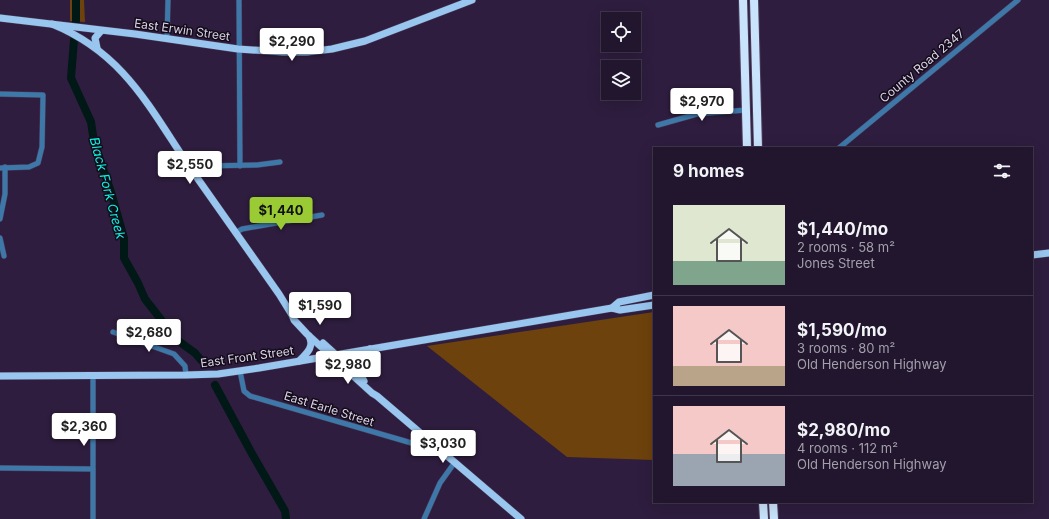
<!DOCTYPE html>
<meta charset="utf-8">
<style>
body{margin:0;font-family:Inter,sans-serif;background:#2e233a;color:#f1f3f6;height:100vh;display:flex;flex-direction:column;font-size:15px;white-space:nowrap}
*{box-sizing:border-box;margin:0}
p{font-size:13px;color:#a29faa}
.icon{flex:none;width:22px;height:22px;fill:none;stroke:currentColor;stroke-width:2;stroke-linecap:round;stroke-linejoin:round}
.map{position:relative;flex:1;overflow:hidden}
.side{position:absolute;left:653px;top:147px;width:380px;height:356px;display:flex;flex-direction:column;background:#22162e;border-radius:0px;box-shadow:0 4px 16px #0002,0 0 0 1px #3f354a}
.side>*{flex:none}
.buttons{position:absolute;left:601px;top:12px;display:grid;gap:8px}
.buttons a{display:grid;place-items:center;width:40px;height:40px;border-radius:0px;background:#22162e;box-shadow:0 4px 16px #0002,0 0 0 1px #3f354a;font-size:20px}
.price{position:absolute;translate:-50% -34px;padding:0 9px;border-radius:4px;background:#fff;color:#222;font-size:13px;line-height:26px;filter:drop-shadow(0 1px 2px #0008)}
.price::after{content:'';position:absolute;left:50%;top:24px;width:12px;height:9px;margin-left:-6px;background:inherit;clip-path:polygon(0 0,100% 0,50% 100%)}
.price.selected{background:#9acb34;color:#111}
ul{padding:0;list-style:none}
li{display:flex;align-items:center;gap:12px;height:100px;padding:0 20px}
li+li{border-top:1px solid #3f354a}
li span{display:grid;place-items:center;flex:none;width:112px;height:80px;border-radius:0px;color:#555}
li>.icon{margin-inline-start:auto}
span .icon{width:48px;height:48px;fill:#fffc;stroke-width:1}
li b{font-size:17px}
h2{display:flex;justify-content:space-between;align-items:center;height:48px;padding:0 20px;font-size:17px}
.map>svg:first-child{display:block}
</style>
<div class="map">
<svg width="1049" height="519" viewBox="0 0 1049 519">
<rect width="100%" height="100%" fill="#2e1d3e"/>
<!-- green -->
<g fill="#6d420c">
<path d="M70,0H84L85,22L70,21Z"/>
<path d="M654,312V460L567,457L427,346Z"/>
</g>
<g fill="none" stroke-linecap="round" stroke-linejoin="round">
<!-- river -->
<g stroke="#011916" stroke-width="8">
<path d="M76,0V21"/>
<path d="M74,40L71,78L91,122L94,142L111,192L124,238V258L138,283L145,299L177,340L195,353L201,360"/>
<path d="M215,385L251,452L285,511L286,519"/>
</g>
<!-- minor casing -->
<g stroke="#4a3a59" stroke-width="6">
<g id="minor">
<path d="M239,0L240,166"/>
<path d="M167,38L168,0"/>
<path d="M0,94L43,95L42,147L38,163L29,167L0,168"/>
<path d="M658,125L697,114L746,110"/>
<path d="M839,148L1018,0"/>
<path d="M192,171L205,166L257,165L280,162"/>
<path d="M0,219L5,194V167"/>
<path d="M235,233L242,229L322,215"/>
<path d="M0,238L4,256"/>
<path d="M113,332L174,354L185,366L186,375"/>
<path d="M240,371L244,391L250,396L415,444L422,443L426,438"/>
<path d="M93,376V519"/>
<path d="M0,468L93,469"/>
<path d="M424,519L440,483L455,462"/>
</g>
</g>
<!-- major casing -->
<g stroke="#4a3a59" stroke-width="8">
<g id="major">
<path d="M0,18L135,34L238,49L283,52H307L332,49L365,41L472,0"/>
<path d="M52,24C126,54 151,111 193,172C222,213 250,253 279,294L292,315L294,320L307,334L372,393L377,396L521,519"/>
<path d="M97,48L95,38L101,31"/>
<path d="M1032,255L1049,253"/>
<path d="M612,308L619,302L654,295"/>
<path d="M323,343L354,371"/>
<path d="M299,361C306,354 315,347 309,336"/>
<path d="M0,376L186,375L218,374L259,368L612,308L620,310L654,305"/>
<path d="M364,381C354,364 358,363 370,349"/>
</g>
</g>
<!-- highway casing -->
<g stroke="#4a3a59" stroke-width="10">
<g id="highway">
<path d="M743,0L747,148"/>
<path d="M754,0L758,148"/>
<path d="M763,502L764,519"/>
<path d="M773,502L774,519"/>
</g>
</g>
<!-- minor -->
<use href="#minor" stroke="#3d78a9" stroke-width="5"/>
<!-- major -->
<use href="#major" stroke="#99c6ee" stroke-width="7"/>
<!-- highway -->
<use href="#highway" stroke="#c8e3fb" stroke-width="8"/>
</g>
<g text-anchor="middle" stroke-width="3" stroke-linejoin="round" paint-order="stroke">
<!-- street labels -->
<g font-size="12" fill="#dcd2e7" stroke="#130c1a">
<text transform="translate(182 30) rotate(8)" y="4">East Erwin Street</text>
<text transform="translate(922 66) rotate(-40)" y="4">County Road 2347</text>
<text transform="translate(247 357) rotate(-8)" y="4">East Front Street</text>
<text transform="translate(329 409) rotate(17)" y="4">East Earle Street</text>
</g>
<!-- water labels -->
<g font-size="13" font-style="italic" fill="#0bf4e4" stroke="#130c1a">
<text transform="translate(108 188) rotate(75)" y="5">Black Fork Creek</text>
</g>
</g>
</svg>
<div class="buttons">
<a><svg class="icon" aria-label="locate" viewBox="0 0 24 24"><circle cx="12" cy="12" r="6"/><path d="M12 2v4M12 18v4M2 12h4M18 12h4"/></svg></a>
<a><svg class="icon" aria-label="layers" viewBox="0 0 24 24"><path d="M12 4l9 5-9 5-9-5zM3 14l9 5 9-5"/></svg></a>
</div>
<b class="price" style="left:292px;top:62px">$2,290</b>
<b class="price" style="left:702px;top:122px">$2,970</b>
<b class="price" style="left:190px;top:185px">$2,550</b>
<b class="price selected" style="left:281px;top:231px">$1,440</b>
<b class="price" style="left:320px;top:326px">$1,590</b>
<b class="price" style="left:149px;top:353px">$2,680</b>
<b class="price" style="left:348px;top:385px">$2,980</b>
<b class="price" style="left:84px;top:447px">$2,360</b>
<b class="price" style="left:443px;top:464px">$3,030</b>
<section class="side">
<h2>9 homes<svg class="icon" aria-label="filters" viewBox="0 0 24 24"><path d="M4 7h16M4 17h16"/><circle cx="9" cy="7" r="2"/><circle cx="15" cy="17" r="2"/></svg></h2>
<ul>
<li><span style="background:linear-gradient(#dfe7d0 70%,#7fa58c 0)"><svg class="icon" aria-label="home" viewBox="0 0 24 24"><path d="M3 11l9-7 9 7M6 9v11h12V9"/></svg></span><div><b>$1,440/mo</b><p>2 rooms · 58 m²</p><p>Jones Street</p></div></li>
<li><span style="background:linear-gradient(#f6c9c9 75%,#b9a48a 0)"><svg class="icon" aria-label="home" viewBox="0 0 24 24"><path d="M3 11l9-7 9 7M6 9v11h12V9"/></svg></span><div><b>$1,590/mo</b><p>3 rooms · 80 m²</p><p>Old Henderson Highway</p></div></li>
<li><span style="background:linear-gradient(#f6c9c9 60%,#9aa5b1 0)"><svg class="icon" aria-label="home" viewBox="0 0 24 24"><path d="M3 11l9-7 9 7M6 9v11h12V9"/></svg></span><div><b>$2,980/mo</b><p>4 rooms · 112 m²</p><p>Old Henderson Highway</p></div></li>
</ul>
</section>
</div>
